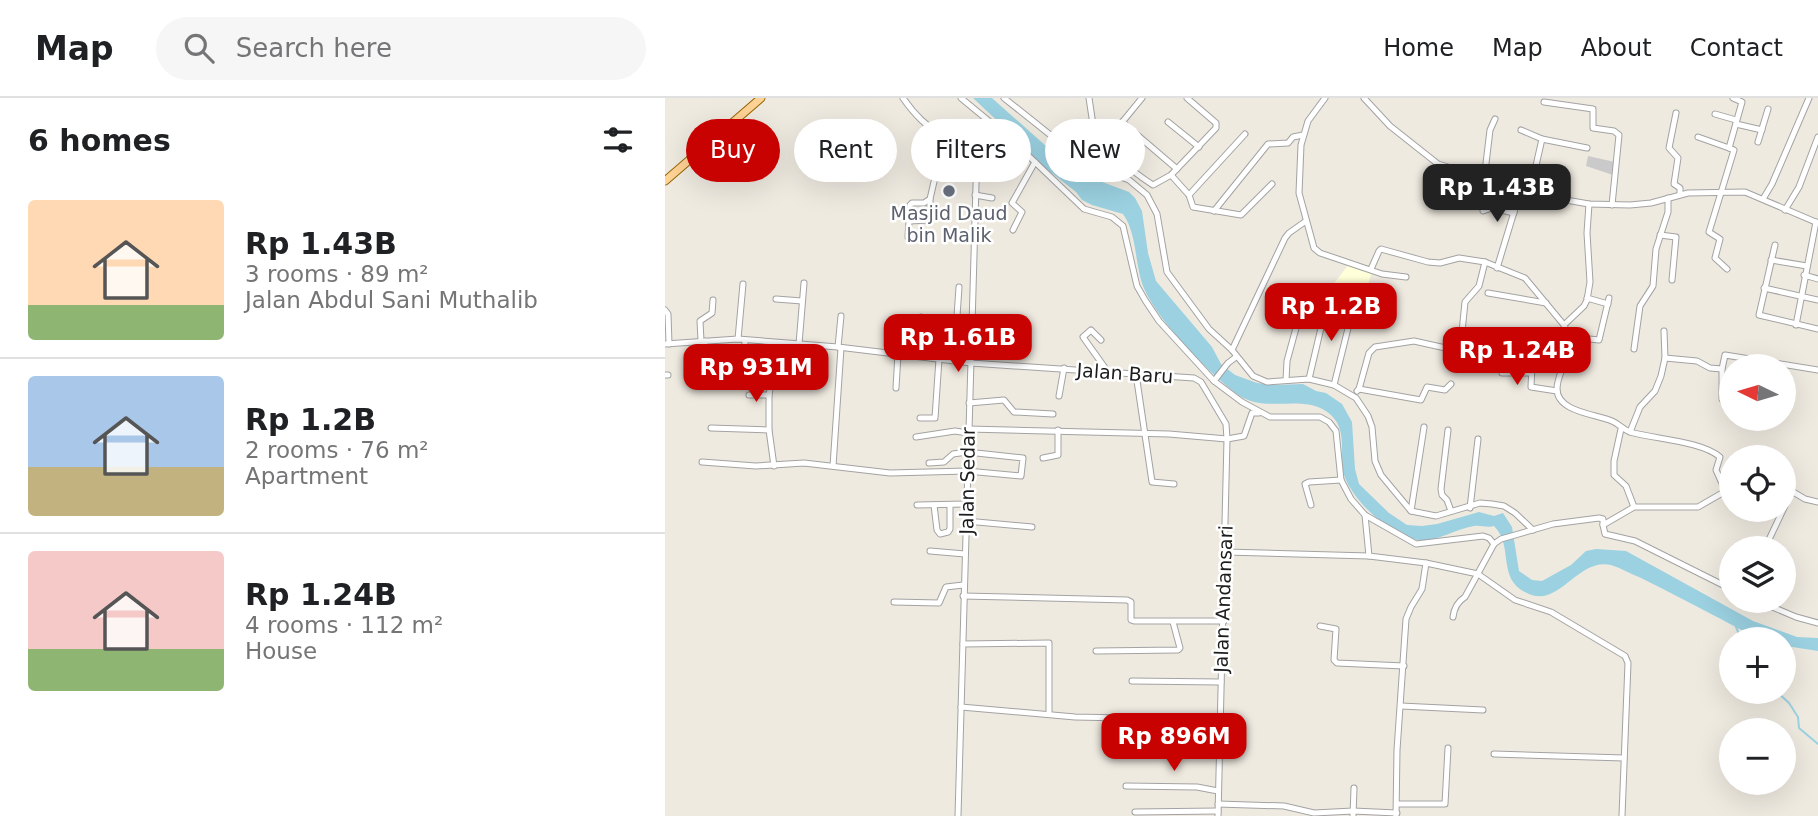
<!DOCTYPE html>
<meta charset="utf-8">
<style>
body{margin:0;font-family:"DejaVu Sans",sans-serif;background:#f6f6f6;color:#202124;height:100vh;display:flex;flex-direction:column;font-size:26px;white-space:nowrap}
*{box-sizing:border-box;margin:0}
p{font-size:23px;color:#757577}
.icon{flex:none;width:38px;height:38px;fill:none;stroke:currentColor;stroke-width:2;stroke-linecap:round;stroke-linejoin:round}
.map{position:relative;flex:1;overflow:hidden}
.details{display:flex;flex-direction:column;background:#fff;width:665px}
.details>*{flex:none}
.top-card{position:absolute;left:21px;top:21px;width:665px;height:63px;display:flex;gap:14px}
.needle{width:46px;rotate:275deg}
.buttons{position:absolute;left:1054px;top:256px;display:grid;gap:14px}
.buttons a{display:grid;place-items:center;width:77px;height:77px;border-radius:50%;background:#fff;box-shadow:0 7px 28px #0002;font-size:35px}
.price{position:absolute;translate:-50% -60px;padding:0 16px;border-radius:14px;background:#c80200;color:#fff;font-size:23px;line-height:46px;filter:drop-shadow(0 2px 4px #0008)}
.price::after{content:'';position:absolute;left:50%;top:42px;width:21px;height:16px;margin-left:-10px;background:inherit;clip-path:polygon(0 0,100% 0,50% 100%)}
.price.selected{background:#222;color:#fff}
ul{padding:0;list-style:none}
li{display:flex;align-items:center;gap:21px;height:175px;padding:0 28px}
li+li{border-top:2px solid #e0e0e0}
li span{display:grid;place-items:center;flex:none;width:196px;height:140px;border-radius:7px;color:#555}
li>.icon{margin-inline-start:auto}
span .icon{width:84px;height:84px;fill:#fffc;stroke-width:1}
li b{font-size:30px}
h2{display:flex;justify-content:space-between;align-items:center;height:84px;padding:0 28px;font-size:30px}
.chip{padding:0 24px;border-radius:32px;background:#fff;box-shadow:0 7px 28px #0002;font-size:24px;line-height:63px}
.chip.selected{background:#c80200;color:#fff}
header{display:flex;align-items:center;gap:42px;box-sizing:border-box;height:98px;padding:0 35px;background:#fff;border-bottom:2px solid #e0e0e0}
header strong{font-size:33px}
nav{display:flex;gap:38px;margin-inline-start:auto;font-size:24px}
.search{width:490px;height:63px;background:#f6f6f6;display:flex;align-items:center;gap:18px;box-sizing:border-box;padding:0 24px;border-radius:38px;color:#757577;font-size:26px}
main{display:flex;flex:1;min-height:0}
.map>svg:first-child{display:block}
</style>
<header>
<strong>Map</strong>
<div class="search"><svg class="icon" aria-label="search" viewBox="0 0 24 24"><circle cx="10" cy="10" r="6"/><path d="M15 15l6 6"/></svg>Search here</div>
<nav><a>Home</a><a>Map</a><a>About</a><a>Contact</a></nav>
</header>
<main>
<section class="details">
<h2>6 homes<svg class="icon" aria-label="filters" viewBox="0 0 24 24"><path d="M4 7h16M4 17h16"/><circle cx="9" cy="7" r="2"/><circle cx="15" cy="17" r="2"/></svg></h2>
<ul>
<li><span style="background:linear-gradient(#ffd9b3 75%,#8fb573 0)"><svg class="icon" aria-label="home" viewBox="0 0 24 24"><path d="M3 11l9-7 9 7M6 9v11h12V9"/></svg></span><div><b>Rp 1.43B</b><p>3 rooms · 89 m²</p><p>Jalan Abdul Sani Muthalib</p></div></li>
<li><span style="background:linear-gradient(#a9c7e8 65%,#c2b280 0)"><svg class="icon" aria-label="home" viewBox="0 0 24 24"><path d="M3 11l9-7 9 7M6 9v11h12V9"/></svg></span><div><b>Rp 1.2B</b><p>2 rooms · 76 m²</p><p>Apartment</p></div></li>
<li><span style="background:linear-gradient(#f6c9c9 70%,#8fb573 0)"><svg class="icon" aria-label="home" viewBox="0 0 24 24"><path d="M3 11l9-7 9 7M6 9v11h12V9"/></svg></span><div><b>Rp 1.24B</b><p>4 rooms · 112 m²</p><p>House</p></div></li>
</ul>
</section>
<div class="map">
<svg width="1153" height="718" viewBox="0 0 1153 718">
<rect width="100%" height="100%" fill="#efeae0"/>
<!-- education -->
<path fill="#ffffd9" d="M684,166L707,174L695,211L660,197Z"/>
<!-- religious -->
<path fill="#cacaca" d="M923,58L950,64L948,77L921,68Z"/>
<!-- water -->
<path fill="#9bd1e1" d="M308,0H327L400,65L416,76L464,94L470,100L477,113L483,155L491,183L547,249L556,266L570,277L592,285L608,287L638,286L651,293L661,295L677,306L687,324L690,371L694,386L724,415L742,427L757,428L772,426L814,414L829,418L838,415L847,429L854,473L867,482L877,483L906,467L921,453L931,451L961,453L1088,523L1132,539L1153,540V553L1121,548L1118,547V541C1111,541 1104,542 1097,540C1080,535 1064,525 1048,517C1024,504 1000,492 976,480C966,476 956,470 946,467C913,459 895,509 864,496C830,482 850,449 829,428C822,430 816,427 809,428C789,431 773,444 753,442C726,439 683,399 678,373C675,354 682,332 666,317C641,294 603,316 575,298C546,278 485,216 476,182C470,161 471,134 458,116L427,107L417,102L411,94L360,54L356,45Z"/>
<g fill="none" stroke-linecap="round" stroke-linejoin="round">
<!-- stream -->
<g stroke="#9bd1e1" stroke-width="2">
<path d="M1071,529L1076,541"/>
<path d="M1111,593L1124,605L1133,619L1134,630L1153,646"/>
</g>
<!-- minor casing -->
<g stroke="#a3a3a3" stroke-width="7">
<g id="minor">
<path d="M238,0C247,13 259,27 274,35C288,42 305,35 312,52L293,718"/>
<path d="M296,0L348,43L419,111L447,119L458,128L472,188L480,202L494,223L549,283L577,304L605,319H655L664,324L671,333L676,382L686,401L700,417L751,446L818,438L824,440L829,446"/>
<path d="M339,0L423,67L464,82L482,97L492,116L502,174L544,231L567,252L588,278L602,284L644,281L669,287L691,300L703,318L707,329L710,363L716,377L746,413L771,418L815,405L827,406L839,408L850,415L868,432"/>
<path d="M424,0L430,40"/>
<path d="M477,0L445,39C442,56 474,78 488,87L506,77L551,30V25L522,0"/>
<path d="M660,0L643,23L636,47L634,95L649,150L655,155L717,176L741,179"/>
<path d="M699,0L725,28L773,66L878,98L924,106L965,107L986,105L1023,95L1080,94L1153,125"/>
<path d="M879,4L928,11V30L949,33L954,37L947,107"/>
<path d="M1011,15L1004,50L1013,60L1009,86L1015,90V96"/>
<path d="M1050,16L1071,22"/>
<path d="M457,24L512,71"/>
<path d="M503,24L534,49"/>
<path d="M1071,26L1097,32"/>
<path d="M856,32L877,41"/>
<path d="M1033,39L1064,50"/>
<path d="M1093,44L1103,11"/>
<path d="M308,45L320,47L342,58L351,46"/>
<path d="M506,77L524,97L528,109L576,117L607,86"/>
<path d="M819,82L825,32L830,21"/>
<path d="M865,94L877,41L922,50"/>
<path d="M310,97L327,100"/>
<path d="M524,97L580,36"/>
<path d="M1098,101L1107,86L1144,0"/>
<path d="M1120,112L1134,89L1153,39"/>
<path d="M549,113L603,46L623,45L628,39L638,37"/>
<path d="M818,113L827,110L849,115"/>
<path d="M244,123L265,122V101"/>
<path d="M348,132L357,114L347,105L370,64"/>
<path d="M995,137L1011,139L1007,182"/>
<path d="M243,139L245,107L247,105H259L265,101L271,75L288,39"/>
<path d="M1110,147L1094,217L1153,231"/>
<path d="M1106,162L1142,168"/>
<path d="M832,170L856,91"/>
<path d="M706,171L714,153L716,151L763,164L775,165L794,160L820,164L860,180L899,227L904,239L903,249L815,236"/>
<path d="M1062,171L1050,160L1055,141L1044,134L1069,52L1064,50L1077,4L1068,0"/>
<path d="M1139,177L1153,181"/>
<path d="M1099,190L1153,202"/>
<path d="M823,195L881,205"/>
<path d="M922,200L943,206"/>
<path d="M111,201L137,203"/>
<path d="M0,212L3,216L4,246"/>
<path d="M308,225L337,223"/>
<path d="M899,227L919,208L922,202L925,184L922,135L924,106"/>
<path d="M1131,227L1151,124"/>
<path d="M904,239L934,242L944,200"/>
<path d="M73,241L78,186"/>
<path d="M436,242L426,232L418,239L443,274"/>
<path d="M36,243L35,223L47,215L48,202"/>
<path d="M868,244L866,289L892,293"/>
<path d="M0,246L73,241L173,249L306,265L529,280L536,284L561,326L562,341L553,718"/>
<path d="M134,246L139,185"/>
<path d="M173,249L176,218"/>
<path d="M903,249C903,264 892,276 892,291C892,314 931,316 947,323C954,326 957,331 965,334C989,341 1037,343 1055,359L1051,372L1060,392"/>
<path d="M969,251L975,208L988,188L991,151L1003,114V100"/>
<path d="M567,252L620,140L624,135L641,123"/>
<path d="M795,254L800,204L814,188L820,164"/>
<path d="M249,258L256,219"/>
<path d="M262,259L267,229"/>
<path d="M903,259L921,262"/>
<path d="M1000,260L1032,263L1045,270L1057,271"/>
<path d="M289,262L294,189"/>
<path d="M837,275H866"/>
<path d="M471,276L487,384L509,386"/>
<path d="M0,277H3"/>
<path d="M644,281L663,200"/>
<path d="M621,282L622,263L637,208"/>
<path d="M79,283L80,242"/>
<path d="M549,283L563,265L571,259"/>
<path d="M35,286L40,243"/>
<path d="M669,287L688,210"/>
<path d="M231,290L233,256"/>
<path d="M694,291L704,255L710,249L749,243L785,251"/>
<path d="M692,293L694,291L756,302L762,289L780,292L786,286"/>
<path d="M84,297H104"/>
<path d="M394,298L399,270"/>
<path d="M1057,301V271L1060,257L1153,272"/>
<path d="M304,305L339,302L349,314L388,316"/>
<path d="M255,320H270L274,261"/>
<path d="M46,330L104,332"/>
<path d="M303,331L504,336L562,341L579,338L587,315H594"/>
<path d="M956,331L949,363V377L961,388L969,409"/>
<path d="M783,332L776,391L777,397L782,402L786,413"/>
<path d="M965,334L975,309L990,293L996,278L1000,260L999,233"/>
<path d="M251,339L290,333L303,335"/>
<path d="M378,360L393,357V332"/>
<path d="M37,364L91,368L139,365L225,375L302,373L356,378L358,360L302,354L288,356L279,364L264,365"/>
<path d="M109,368L104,332V297L113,245"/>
<path d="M168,368L176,250"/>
<path d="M1118,388L1140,401L1153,404"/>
<path d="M252,407L301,406"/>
<path d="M269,407L272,432L275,436L283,434L285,431V407"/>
<path d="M646,407L640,386L644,384L676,382"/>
<path d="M805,410L813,341"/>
<path d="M746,413L759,329"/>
<path d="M700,417L704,458"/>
<path d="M301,423L367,429"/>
<path d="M938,427L940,436L970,443L1066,491"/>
<path d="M1100,450L1127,393"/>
<path d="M265,453L300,456"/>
<path d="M560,454L704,458L761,465"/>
<path d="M298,498L462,502L466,504V522L469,523H559"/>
<path d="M1091,502L1131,519L1153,525"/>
<path d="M229,504L274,505L281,489L298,487"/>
<path d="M788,519C789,510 792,504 800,499L829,446L836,441L888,426L934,420L938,421V427L969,409H1033L1066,390"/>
<path d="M655,528L671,531L669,562L672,565L739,568"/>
<path d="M298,546L384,545V616"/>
<path d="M431,553L513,552L515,550L508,524"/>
<path d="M467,583L556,584"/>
<path d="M736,608L818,612"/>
<path d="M296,609L410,619L555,622"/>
<path d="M829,656L959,660"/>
<path d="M467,657H555"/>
<path d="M461,688L532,689L553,693"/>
<path d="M553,706L619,708L649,715L688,713L732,715"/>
<path d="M733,706H780L783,650"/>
<path d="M470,714L553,713"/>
<path d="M688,718L689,690"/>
<path d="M731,718L732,652L741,521L746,509L757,491L761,465L813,476L850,502L886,514L960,558L963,565L957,718"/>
</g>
</g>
<!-- major casing -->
<g stroke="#946400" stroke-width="9">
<path id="major" d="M0,83L96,0"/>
</g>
<!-- minor -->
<use href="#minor" stroke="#fff" stroke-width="5"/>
<!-- major -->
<use href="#major" stroke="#ffd295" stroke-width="7"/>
</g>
<!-- markers -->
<circle fill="#6b7280" stroke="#fff" stroke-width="2.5" cx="284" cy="93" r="7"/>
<g text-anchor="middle" stroke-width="5" stroke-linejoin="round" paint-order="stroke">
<!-- worship labels -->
<g font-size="19" fill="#5b616d" stroke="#fff">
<text x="284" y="122">Masjid Daud<tspan x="284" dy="22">bin Malik</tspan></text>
</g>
<!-- street labels -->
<g font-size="19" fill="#1c1c1c" stroke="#fff">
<text transform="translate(460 275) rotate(4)" y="7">Jalan Baru</text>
<text transform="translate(302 383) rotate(-89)" y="7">Jalan Sedar</text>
<text transform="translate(558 501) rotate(-88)" y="7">Jalan Andansari</text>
</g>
</g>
</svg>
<div class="buttons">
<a><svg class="needle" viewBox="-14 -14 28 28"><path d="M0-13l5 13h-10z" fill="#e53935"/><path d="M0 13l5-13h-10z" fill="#757577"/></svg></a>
<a><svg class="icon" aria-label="locate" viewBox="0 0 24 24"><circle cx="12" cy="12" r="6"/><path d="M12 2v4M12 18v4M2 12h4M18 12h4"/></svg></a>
<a><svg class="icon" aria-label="layers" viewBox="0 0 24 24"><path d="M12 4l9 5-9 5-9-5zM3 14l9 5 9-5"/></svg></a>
<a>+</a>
<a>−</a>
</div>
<b class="price selected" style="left:832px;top:126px">Rp 1.43B</b>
<b class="price" style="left:666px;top:245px">Rp 1.2B</b>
<b class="price" style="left:293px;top:276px">Rp 1.61B</b>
<b class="price" style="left:852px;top:289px">Rp 1.24B</b>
<b class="price" style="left:91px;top:306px">Rp 931M</b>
<b class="price" style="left:509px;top:675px">Rp 896M</b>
<div class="top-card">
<a class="chip selected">Buy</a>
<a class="chip">Rent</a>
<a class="chip">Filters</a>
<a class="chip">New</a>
</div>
</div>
</main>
